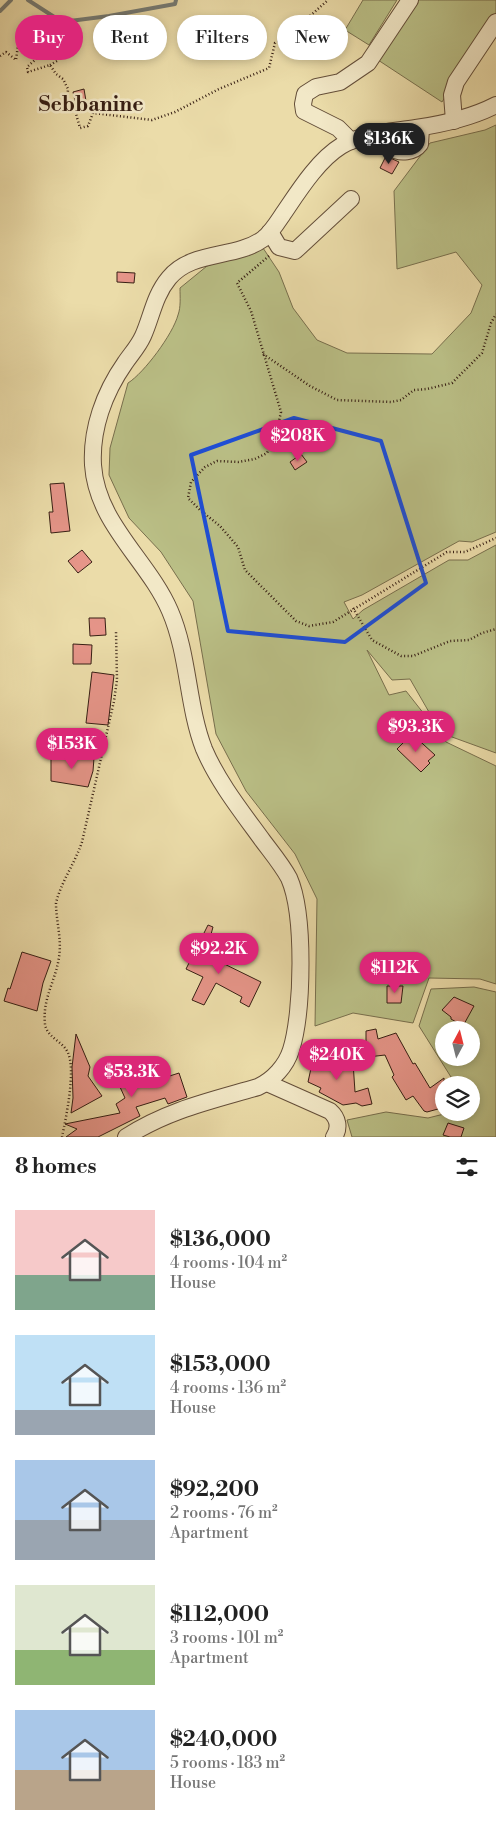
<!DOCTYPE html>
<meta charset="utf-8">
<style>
body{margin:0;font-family:"Libre Bodoni",serif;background:#f6f6f6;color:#222;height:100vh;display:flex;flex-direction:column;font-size:19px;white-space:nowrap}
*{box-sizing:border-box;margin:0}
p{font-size:16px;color:#767676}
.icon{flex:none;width:28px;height:28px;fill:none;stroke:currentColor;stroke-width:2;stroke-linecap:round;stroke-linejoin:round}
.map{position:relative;height:1137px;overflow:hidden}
.sheet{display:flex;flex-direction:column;background:#fff;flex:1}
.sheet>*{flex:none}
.banner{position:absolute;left:15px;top:15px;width:466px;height:45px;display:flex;gap:10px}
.needle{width:32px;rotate:7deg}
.controls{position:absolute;left:435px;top:1021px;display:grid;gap:10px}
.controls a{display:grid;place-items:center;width:45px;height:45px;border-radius:50%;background:#fff;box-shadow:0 2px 8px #0003;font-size:25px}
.price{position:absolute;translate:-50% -42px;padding:0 11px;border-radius:18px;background:#db2777;color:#fff;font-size:16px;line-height:32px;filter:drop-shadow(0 1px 2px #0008)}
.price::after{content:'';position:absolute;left:50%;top:30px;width:15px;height:11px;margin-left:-8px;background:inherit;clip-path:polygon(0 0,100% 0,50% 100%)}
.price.selected{background:#222;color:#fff}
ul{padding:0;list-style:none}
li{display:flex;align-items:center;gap:15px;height:125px;padding:0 15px}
li span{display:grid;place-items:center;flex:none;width:140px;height:100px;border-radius:0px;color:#555}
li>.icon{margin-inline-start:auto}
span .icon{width:60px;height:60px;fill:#fffc;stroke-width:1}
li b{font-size:21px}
h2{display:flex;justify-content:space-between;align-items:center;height:60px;padding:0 15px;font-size:21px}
.chip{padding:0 18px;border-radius:22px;background:#fff;box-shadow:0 2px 8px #0003;font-size:18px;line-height:45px}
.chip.selected{background:#db2777;color:#fff}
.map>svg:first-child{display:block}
</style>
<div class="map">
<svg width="496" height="1137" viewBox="0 0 496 1137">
<rect width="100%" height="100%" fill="#ebdca9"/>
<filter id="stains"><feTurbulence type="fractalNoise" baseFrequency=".004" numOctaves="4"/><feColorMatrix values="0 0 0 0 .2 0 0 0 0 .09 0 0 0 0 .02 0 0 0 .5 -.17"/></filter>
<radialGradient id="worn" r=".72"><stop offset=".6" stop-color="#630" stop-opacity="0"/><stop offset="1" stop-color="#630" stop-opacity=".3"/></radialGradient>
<!-- green -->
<g fill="#babf86" stroke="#786f4d" fill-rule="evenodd">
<path d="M363,0H397L369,45L345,30Z"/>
<path d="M415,0H496V13L442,102L378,60Z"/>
<path d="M496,125V532L472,542L459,541L362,595L344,602L353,619L363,610L449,560H468L496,545V753L441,733L410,679L392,680L367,650L389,695L406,691L446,742L496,766V984L480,979L429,978L413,1023L353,1013L315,1026L317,899L295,854L246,791L216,734L193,601L161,552L129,518L109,475L110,448L128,383C144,373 173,334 178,315C181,307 180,297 180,288L207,266L263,248L279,272L293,308L317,340L347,353L432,354L471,313L482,285L456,252L397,269L394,191L430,143L485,130Z"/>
<path d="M474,987L496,992V1137H352L347,1120L386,1112L428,1118L448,1113L471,1112V1085H456L419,1026L431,989ZM444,1030H471V1058H444Z"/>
</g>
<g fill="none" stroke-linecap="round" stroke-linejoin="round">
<!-- stream -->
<g stroke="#757b74" stroke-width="4">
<path d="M28,0L62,22L109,16L175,4L176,0"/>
<path d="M0,11L11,0"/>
</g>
</g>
<!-- building -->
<g fill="#e69589" stroke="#371f14">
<path d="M84,89L87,107L77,110L73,92Z"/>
<path d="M386,156L399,162L392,174L380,168Z"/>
<path d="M117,272L135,273L134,283L117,282Z"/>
<path d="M301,454L307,462L295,470L290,462Z"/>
<path d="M64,483L70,531L51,533L49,512H53L50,484Z"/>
<path d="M82,550L92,562L78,573L68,561Z"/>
<path d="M89,618H105L106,635L90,636Z"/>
<path d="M73,644L92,645L91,664H73Z"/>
<path d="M92,672L114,675L108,725L86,723Z"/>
<path d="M412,734L435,755L428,761L430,763L421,772L397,749Z"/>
<path d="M51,755L94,758L93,771L88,787L51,781Z"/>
<path d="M208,925L213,927L207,949L211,951L208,956L261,982L249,1007L240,1002L242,997L216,983L204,1005L192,1000L203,977L186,969Z"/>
<path d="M22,952L51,961L43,983L37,1011L4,1001L8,988L10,989Z"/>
<path d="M387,986H403L401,1003H387Z"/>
<path d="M454,997L474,1006L463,1026L451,1019V1017L442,1010Z"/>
<path d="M376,1029L378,1039L396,1033L413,1064L415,1063L430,1088L444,1078V1105L438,1109L427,1112L424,1111L413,1096L406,1100L392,1077L394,1075L385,1055L368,1057L364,1043H366V1031Z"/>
<path d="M76,1034L90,1067L88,1076L102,1096L71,1113L73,1098L72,1067Z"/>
<path d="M315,1050H325L327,1065L353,1062L355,1092L368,1088L372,1104L362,1106L356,1103L343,1105L319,1092L321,1088L308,1082Z"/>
<path d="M145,1062L146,1063L151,1062L157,1080L179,1073L187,1097L168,1104L165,1098L136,1107L140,1116L98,1137H66L77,1129L65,1124L120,1113L116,1104L125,1098L110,1065Z"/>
<path d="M448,1123L464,1128L461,1137H450L443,1135Z"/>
</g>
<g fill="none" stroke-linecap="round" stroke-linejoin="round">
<!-- minor casing -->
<g stroke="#644e39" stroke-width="18">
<g id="minor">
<path d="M454,121L452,95L456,82L496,22"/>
<path d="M383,133C385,138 387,144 392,148C400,154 414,152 420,144L421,128"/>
<path d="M351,141L338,128L304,111L303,104L305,94L316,87L340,82L368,63L410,0"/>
<path d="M270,232L279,247L295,251L351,199"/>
<path d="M267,1083L330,1111C338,1118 340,1128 334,1137"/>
<path d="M126,1137C168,1110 210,1101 258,1087C273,1080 286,1066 291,1050C303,1012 305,914 289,878C282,865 272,853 263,841C242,812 218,782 204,749C187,705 189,655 170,611C148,560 97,524 93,465C91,429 104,393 125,363C131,354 138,347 143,336C152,316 154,296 169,278C192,250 235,259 263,239C271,233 277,223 283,214C298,192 318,160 341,146C363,133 391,132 416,128C443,124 471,118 496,105"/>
</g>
</g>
<!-- path -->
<g stroke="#371f14" stroke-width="2.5" stroke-dasharray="1 2.5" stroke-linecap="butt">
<path d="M36,36L39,43"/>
<path d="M0,56L6,52L16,60L18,45L28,39L29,49L39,43L43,53L27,67L28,72L50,65L56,74L63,79L68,89L67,107H74L80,128L88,126L93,113L152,120L175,112L219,89L269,68L275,43L283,40L328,0"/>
<path d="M50,65L57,61"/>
<path d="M269,256L237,283L251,311L281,412L276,434L267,453L255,459L238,462L217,461L205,467L191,482L188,498L200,510L220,526L238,547L245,570L296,621L309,626L333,622L447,552H465L496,538"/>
<path d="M263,354L310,386L337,400L391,402L401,400L414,390L427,389L452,383L482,353L491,323L496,314"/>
<path d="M353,608L372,640L401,656H413L450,641L469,640L482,633L496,629"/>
<path d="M62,1137C66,1118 76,1070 68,1053C63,1041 47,1038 45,1024C42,999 56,980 59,957C62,939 56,921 56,903C61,882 75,863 82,842L114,701L117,680L116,631"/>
</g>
<!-- minor -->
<use href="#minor" stroke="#f2e8c7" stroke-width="16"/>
</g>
<!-- marked area -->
<path fill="none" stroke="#1d4ed8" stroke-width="4" stroke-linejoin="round" d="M294,418L381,441L426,583L345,642L228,631L191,455Z"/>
<g text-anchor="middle" stroke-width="5" stroke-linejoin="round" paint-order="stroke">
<!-- district labels -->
<g font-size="21" font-weight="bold" fill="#371f14" stroke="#f2e8c7">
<text x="91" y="111">Sebbanine</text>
</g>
</g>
<rect width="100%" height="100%" filter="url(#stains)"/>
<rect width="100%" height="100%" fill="url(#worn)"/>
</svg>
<div class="controls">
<a><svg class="needle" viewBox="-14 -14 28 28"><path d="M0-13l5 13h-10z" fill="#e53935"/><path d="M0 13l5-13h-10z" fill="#767676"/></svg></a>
<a><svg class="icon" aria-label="layers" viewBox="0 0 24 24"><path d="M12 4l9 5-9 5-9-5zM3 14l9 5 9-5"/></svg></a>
</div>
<b class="price selected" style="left:389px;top:165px">$136K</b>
<b class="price" style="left:298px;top:462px">$208K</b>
<b class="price" style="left:416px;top:753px">$93.3K</b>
<b class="price" style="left:72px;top:770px">$153K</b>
<b class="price" style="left:219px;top:975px">$92.2K</b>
<b class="price" style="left:395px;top:994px">$112K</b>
<b class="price" style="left:337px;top:1081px">$240K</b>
<b class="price" style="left:132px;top:1098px">$53.3K</b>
<div class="banner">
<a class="chip selected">Buy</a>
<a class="chip">Rent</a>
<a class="chip">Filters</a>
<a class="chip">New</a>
</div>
</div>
<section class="sheet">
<h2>8 homes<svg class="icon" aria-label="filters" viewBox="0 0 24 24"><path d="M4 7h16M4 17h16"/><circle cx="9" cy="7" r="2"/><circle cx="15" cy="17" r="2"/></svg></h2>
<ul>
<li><span style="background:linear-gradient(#f6c9c9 65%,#7fa58c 0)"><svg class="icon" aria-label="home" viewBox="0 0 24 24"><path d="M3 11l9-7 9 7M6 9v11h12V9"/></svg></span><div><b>$136,000</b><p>4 rooms · 104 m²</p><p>House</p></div></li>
<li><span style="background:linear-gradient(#bfe0f5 75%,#9aa5b1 0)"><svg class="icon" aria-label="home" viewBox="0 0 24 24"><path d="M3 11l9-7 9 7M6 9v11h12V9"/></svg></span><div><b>$153,000</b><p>4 rooms · 136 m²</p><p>House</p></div></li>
<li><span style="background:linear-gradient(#a9c7e8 60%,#9aa5b1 0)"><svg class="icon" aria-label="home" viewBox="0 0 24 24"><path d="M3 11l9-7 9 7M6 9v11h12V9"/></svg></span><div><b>$92,200</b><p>2 rooms · 76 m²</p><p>Apartment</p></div></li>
<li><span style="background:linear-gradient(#dfe7d0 65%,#8fb573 0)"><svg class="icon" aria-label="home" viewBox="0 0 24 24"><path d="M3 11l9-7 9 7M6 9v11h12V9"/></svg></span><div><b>$112,000</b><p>3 rooms · 101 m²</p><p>Apartment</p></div></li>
<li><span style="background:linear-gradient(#a9c7e8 60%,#b9a48a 0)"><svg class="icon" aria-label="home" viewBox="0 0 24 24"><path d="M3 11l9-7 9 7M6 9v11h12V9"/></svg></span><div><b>$240,000</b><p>5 rooms · 183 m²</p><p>House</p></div></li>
</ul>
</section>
